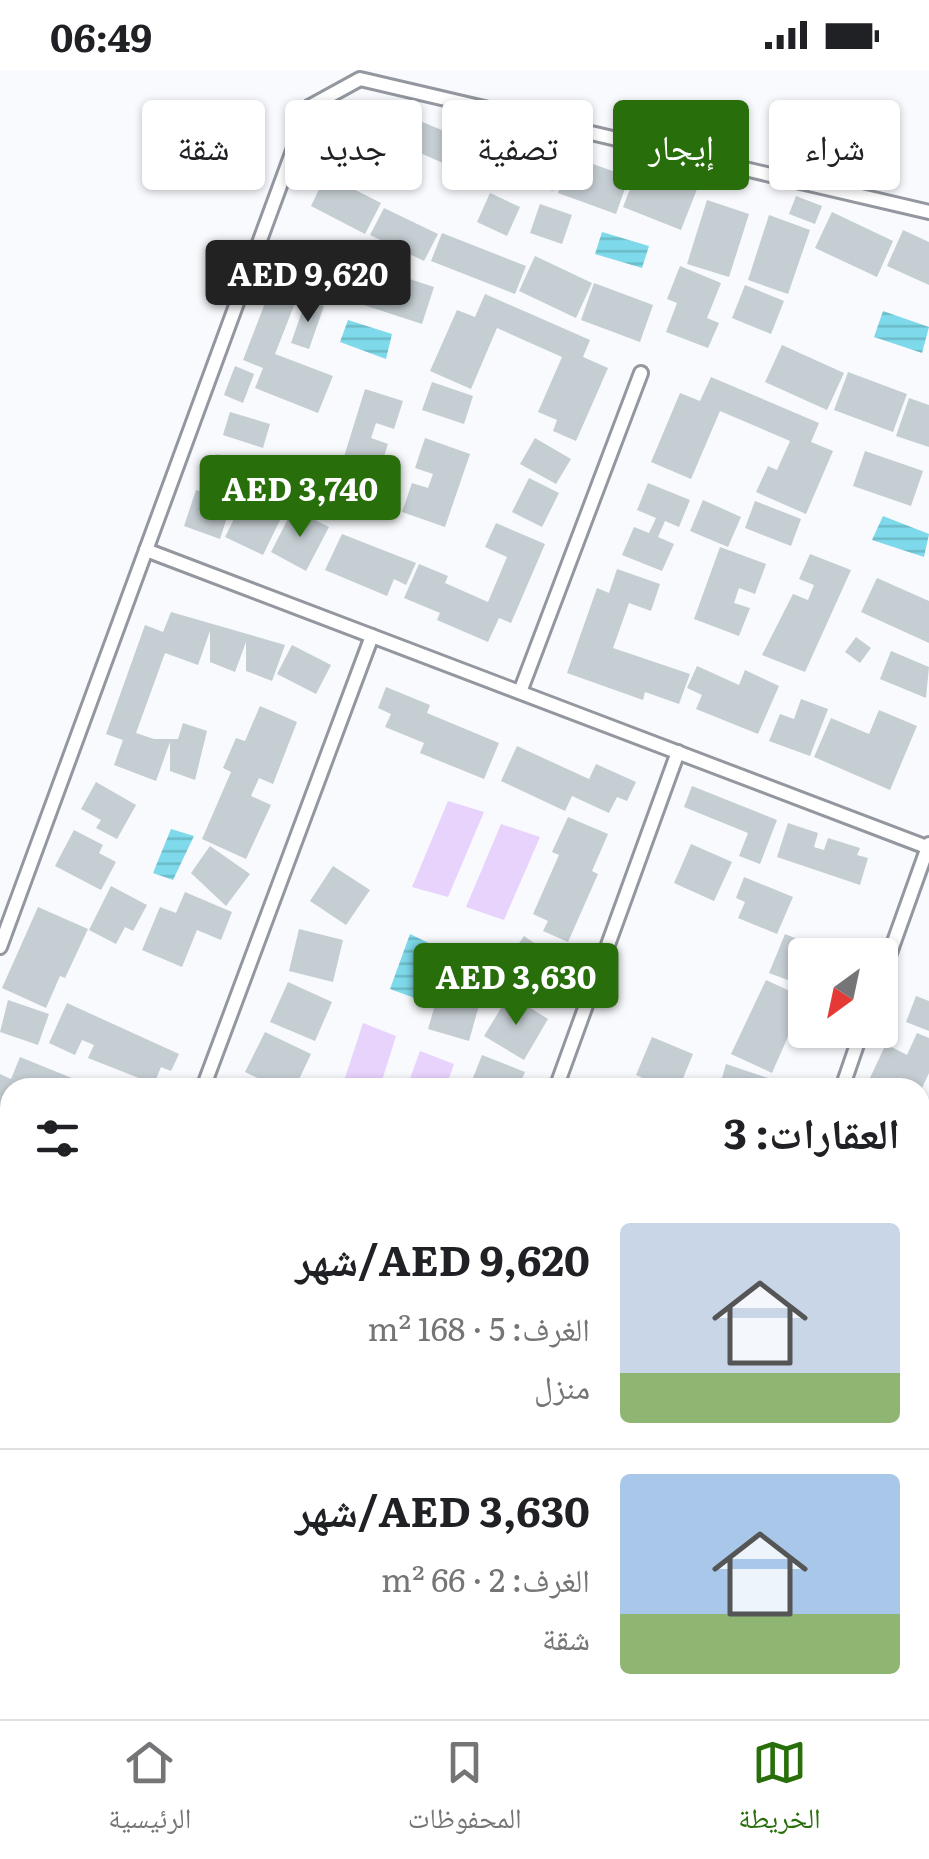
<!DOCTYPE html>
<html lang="ar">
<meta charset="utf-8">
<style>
body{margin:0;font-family:Literata,"Noto Naskh Arabic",serif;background:#f2f2f2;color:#202124;direction:rtl;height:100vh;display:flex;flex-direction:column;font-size:38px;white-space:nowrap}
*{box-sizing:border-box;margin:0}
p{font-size:32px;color:#757577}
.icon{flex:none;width:55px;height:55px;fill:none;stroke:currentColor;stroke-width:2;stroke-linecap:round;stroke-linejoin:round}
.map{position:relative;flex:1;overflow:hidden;direction:ltr}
.panel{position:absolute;left:0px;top:1008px;width:930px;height:642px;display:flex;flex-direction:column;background:#fff;border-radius:30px 30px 0 0;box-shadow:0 2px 8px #0004;direction:rtl}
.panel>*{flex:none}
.hud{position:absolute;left:30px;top:30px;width:870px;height:90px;direction:rtl;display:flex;gap:20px}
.needle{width:65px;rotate:213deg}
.tools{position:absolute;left:788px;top:868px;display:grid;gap:20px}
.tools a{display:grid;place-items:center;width:110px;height:110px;border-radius:10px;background:#fff;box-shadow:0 2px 8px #0004;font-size:50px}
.price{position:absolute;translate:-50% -85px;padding:0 22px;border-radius:10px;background:#286e0b;color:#fff;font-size:32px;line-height:65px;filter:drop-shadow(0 2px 5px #0008)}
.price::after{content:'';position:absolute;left:50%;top:60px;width:30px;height:22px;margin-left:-15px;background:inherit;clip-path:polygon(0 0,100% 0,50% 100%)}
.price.selected{background:#222;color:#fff}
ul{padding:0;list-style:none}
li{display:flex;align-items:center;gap:30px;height:250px;padding:0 30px}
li+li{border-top:2px solid #e0e0e0}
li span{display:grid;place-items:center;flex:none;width:280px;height:200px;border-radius:10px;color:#555}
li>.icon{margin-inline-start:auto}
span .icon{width:120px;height:120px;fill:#fffc;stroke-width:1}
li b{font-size:42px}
h2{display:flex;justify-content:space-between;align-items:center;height:120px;padding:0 30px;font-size:42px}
.tag{padding:0 35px;border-radius:10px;background:#fff;box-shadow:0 2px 8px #0004;font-size:35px;line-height:90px}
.tag.selected{background:#286e0b;color:#fff}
.status{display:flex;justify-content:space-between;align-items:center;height:70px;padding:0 50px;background:#fff;direction:ltr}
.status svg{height:28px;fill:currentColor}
.tabs{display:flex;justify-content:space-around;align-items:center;height:140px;border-top:2px solid #e0e0e0;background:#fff;font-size:28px;color:#757577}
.tabs a{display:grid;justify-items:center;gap:5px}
.tabs .selected{color:#286e0b}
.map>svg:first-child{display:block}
</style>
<div class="status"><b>06:49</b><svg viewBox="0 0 49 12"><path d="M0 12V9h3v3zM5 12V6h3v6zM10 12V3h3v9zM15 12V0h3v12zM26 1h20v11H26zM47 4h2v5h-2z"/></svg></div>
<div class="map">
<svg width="929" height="1649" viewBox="0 0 929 1649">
<defs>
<pattern id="water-rules" width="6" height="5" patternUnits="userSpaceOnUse" patternTransform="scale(2.5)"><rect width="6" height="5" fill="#7ed9ea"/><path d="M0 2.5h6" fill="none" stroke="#6cbac8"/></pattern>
</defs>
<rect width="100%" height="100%" fill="#f8fafd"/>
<!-- green -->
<g fill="#e8d3fd">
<path d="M448,731L484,742L448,827L412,817Z"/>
<path d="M501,754L540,767L504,850L466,837Z"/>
<path d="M363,953L396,966L380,1017H342Z"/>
<path d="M420,981L454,994L446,1017H407Z"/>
</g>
<!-- water -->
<g fill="url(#water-rules)">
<path d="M602,162L649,176L642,198L595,184Z"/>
<path d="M883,241L929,257L922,283L874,267Z"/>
<path d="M348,250L392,264L386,289L340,272Z"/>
<path d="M883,446L929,464L924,487L872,470Z"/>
<path d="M171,759L194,766L173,810L153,803Z"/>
<path d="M410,864L435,876L420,930L390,919Z"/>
</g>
<!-- building -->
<g fill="#c5ced3">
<path d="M377,48L407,62L395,89L368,77L360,95L331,82L344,53L369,64Z"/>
<path d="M415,49L471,72L459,100L404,76Z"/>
<path d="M479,62L563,93L553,121L468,91Z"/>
<path d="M571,86L629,107L616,144L558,123Z"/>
<path d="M641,91L699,114L681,160L623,137Z"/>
<path d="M326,105L381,133L365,164L311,136Z"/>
<path d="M490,123L520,137L507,166L477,152Z"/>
<path d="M796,126L822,136L815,154L789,144Z"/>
<path d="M707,130L749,144L729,207L687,194Z"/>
<path d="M540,134L572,145L562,174L530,163Z"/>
<path d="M384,138L438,164L424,191L370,165Z"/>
<path d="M832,142L893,171L877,207L815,178Z"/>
<path d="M769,145L810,160L788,224L748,210Z"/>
<path d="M903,160L929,172V215L887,196Z"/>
<path d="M442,163L526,196L515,224L431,191Z"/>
<path d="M323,175L361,190L347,227L304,210L275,284L333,306L318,343L255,318L263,298L243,290L284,184L315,196Z"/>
<path d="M535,186L592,213L576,248L519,221Z"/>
<path d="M680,196L721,213L707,248L719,253L708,278L666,262L677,233L667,229Z"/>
<path d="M373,197L434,217L422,254L361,234Z"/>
<path d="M594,213L653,235L640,272L581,250Z"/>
<path d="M745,215L784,231L771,264L732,248Z"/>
<path d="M485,224L590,270L583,287L608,298L576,371L553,361L557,350L538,342L562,287L497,258L471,319L430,301L457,240L475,247Z"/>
<path d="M306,230L324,236L309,279L291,273Z"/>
<path d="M782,275L844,303L827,340L765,312Z"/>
<path d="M235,296L254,304L243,333L224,325Z"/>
<path d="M848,302L907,324L893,362L834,340Z"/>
<path d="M711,307L819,353L811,372L833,381L806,444L756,422L768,396L777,400L790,371L720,341L691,409L651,392L680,323L700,331Z"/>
<path d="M432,312L473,326L464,354L422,340Z"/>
<path d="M365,319L403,331L394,359L376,353L371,368L388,374L379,402L343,390Z"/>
<path d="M909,328L929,335V377L896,366Z"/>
<path d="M230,342L270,354L263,378L223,365Z"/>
<path d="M425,368L470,384L445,457L402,442L412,413L428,418L433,404L415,398Z"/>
<path d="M535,368L571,389L556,414L520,394Z"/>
<path d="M865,381L923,401L911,436L853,416Z"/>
<path d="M217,384L255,403L242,429L281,448L263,485L225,467L241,435L202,416Z"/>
<path d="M335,395L385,415L375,440L325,420Z"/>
<path d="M529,408L559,423L542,457L512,442Z"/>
<path d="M648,413L690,430L679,457L665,451L658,467L674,474L662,501L622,485L634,457L649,463L656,448L637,440Z"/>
<path d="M196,420L232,432L220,469L184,456Z"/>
<path d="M703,430L741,447L728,477L690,461Z"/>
<path d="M755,431L801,449L791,476L745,458Z"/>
<path d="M293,439L329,457L306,501L271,482Z"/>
<path d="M496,453L545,474L511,553L499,548L488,572L437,550L440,543L404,528L419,494L448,506L445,513L488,532L507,487L485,477Z"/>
<path d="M342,464L416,493L406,515L394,509L387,526L325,500Z"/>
<path d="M720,477L766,494L755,524L739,518L734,533L750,538L739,566L694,549Z"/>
<path d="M810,484L851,500L805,602L762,585L793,524L808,530L814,515L799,509Z"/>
<path d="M617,499L660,514L651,541L629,533L613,578L690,604L679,634L645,622L643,630L567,603L597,518L609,523Z"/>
<path d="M877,508L929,531V573L861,542Z"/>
<path d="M171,542L285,575L272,611L246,601V572L235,602L210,592V561L198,595L165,583L136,663L154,669H178L183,653L207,661L195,710L170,701V672L156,711L114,695L123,670L106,664L145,555L163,562Z"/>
<path d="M856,567L871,578L860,593L845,582Z"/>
<path d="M292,575L331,595L316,624L277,604Z"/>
<path d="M891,581L929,597L926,628L880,609Z"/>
<path d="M697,596L739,615L745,600L779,616L758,664L696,639L702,625L687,618Z"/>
<path d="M386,617L430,635L427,643L499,673L484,709L420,683L424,673L385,657L391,644L378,638Z"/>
<path d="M801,629L828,639L810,686L769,671L780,644L794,649Z"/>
<path d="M260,636L297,652L273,714L259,708L251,726L271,735L246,789L202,769L231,702L223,698L236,668L245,671Z"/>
<path d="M879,640L917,656L890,720L814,687L831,648L869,664Z"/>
<path d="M517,676L589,709L596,694L636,712L627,731L617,727L609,743L572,726L565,741L501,711Z"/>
<path d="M96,712L136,735L117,769L96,758L101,750L81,739Z"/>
<path d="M692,716L777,750L760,794L739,786L748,763L684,737Z"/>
<path d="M568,747L608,764L592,801L598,804L568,872L543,861L548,851L533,844L559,785L552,782Z"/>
<path d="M788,753L818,763L814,777L824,780L828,768L860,778L857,785L868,788L860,815L777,787Z"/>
<path d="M74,760L103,775L99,783L116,792L101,820L55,796Z"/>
<path d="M691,774L732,792L714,831L674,813Z"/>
<path d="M210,776L250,804L226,836L191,803Z"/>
<path d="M333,796L370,820L346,855L310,831Z"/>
<path d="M744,807L793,827L777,864L738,848L745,832L736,828Z"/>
<path d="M111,816L147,835L133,861L125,857L116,874L89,860Z"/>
<path d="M185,822L232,842L221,870L197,860L182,897L142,880L160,837L176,843Z"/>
<path d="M38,837L88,859L65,908L60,906L46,938L2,918Z"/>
<path d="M299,859L343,870L333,912L289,901Z"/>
<path d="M785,864L824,880L822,885H805L801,915L769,903Z"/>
<path d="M524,866L561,891L538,926L500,901Z"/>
<path d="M452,876L492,889L469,971L428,959Z"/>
<path d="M766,910L805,928L772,1003L731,984Z"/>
<path d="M288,912L332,932L315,971L270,952Z"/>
<path d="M509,925L548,949L524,990L484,966Z"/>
<path d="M916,926L929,931V961L906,952Z"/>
<path d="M8,930L49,944L38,975L0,962Z"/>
<path d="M67,933L179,984L171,1001L161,997L154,1014L88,988L94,975L82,970L75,985L49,973Z"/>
<path d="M265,962L311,984L295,1018H278L245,1002Z"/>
<path d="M917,963L929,968V1003L922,1018H885L869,1010L886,974L907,985Z"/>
<path d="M652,967L693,984L679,1018H665L636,1005Z"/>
<path d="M482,985L525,1002L518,1018H469Z"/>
<path d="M20,987L94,1017L10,1018V1065L0,1089V1004L11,1009Z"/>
<path d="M726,994L771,1009L768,1018H719Z"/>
<path d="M920,1145L929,1149L926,1187L920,1185Z"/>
<path d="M0,1322L10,1326L8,1443L0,1440Z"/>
<path d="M920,1509L929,1512L928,1614L920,1611Z"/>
<path d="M0,1522L10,1527L9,1591L0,1587Z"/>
<path d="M662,1640H718L714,1649H658Z"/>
<path d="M822,1640L878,1643L918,1640L914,1649H819Z"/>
</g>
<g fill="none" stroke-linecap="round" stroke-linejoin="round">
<!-- service casing -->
<g stroke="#93979f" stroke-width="18">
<g id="service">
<path d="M146,480L929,778"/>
<path d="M520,622L641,303"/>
<path d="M0,877L309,37L360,9L929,142"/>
<path d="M880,911L929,774"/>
<path d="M203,1018L372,566"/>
<path d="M556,1018L678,682"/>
<path d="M842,1018L862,960"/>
<path d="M920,1222L929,1225"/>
<path d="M0,1304L10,1308"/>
<path d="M920,1486L929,1489"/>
<path d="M615,1649L618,1640"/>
</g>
</g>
<!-- service -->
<use href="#service" stroke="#fff" stroke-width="12"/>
</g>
</svg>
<div class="tools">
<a><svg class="needle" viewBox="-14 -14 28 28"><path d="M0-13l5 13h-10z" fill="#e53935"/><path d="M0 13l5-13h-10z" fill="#757577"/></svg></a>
</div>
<b class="price selected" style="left:308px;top:255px">AED 9,620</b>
<b class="price" style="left:300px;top:470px">AED 3,740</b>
<b class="price" style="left:516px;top:958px">AED 3,630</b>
<div class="hud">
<a class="tag">شراء</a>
<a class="tag selected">إيجار</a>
<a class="tag">تصفية</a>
<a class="tag">جديد</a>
<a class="tag">شقة</a>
</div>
<section class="panel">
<h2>العقارات: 3<svg class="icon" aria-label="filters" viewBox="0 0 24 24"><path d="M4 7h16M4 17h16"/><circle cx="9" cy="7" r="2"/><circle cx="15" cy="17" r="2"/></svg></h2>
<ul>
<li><span style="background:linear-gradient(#c9d6e8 75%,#8fb573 0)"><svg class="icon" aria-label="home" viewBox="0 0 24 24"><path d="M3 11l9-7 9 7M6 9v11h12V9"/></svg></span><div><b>AED 9,620/شهر</b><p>الغرف: 5 · 168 m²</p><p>منزل</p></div></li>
<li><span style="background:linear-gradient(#a9c7e8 70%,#8fb573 0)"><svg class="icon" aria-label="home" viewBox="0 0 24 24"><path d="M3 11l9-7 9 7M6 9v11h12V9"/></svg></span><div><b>AED 3,630/شهر</b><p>الغرف: 2 · 66 m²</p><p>شقة</p></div></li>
</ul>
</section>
</div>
<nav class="tabs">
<a class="selected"><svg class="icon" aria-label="map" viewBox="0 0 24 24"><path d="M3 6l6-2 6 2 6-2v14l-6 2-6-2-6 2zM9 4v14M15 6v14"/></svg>الخريطة</a>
<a><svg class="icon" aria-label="saved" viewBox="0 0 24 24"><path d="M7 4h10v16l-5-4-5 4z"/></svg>المحفوظات</a>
<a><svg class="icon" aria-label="home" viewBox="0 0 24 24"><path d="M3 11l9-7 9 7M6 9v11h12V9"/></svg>الرئيسية</a>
</nav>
